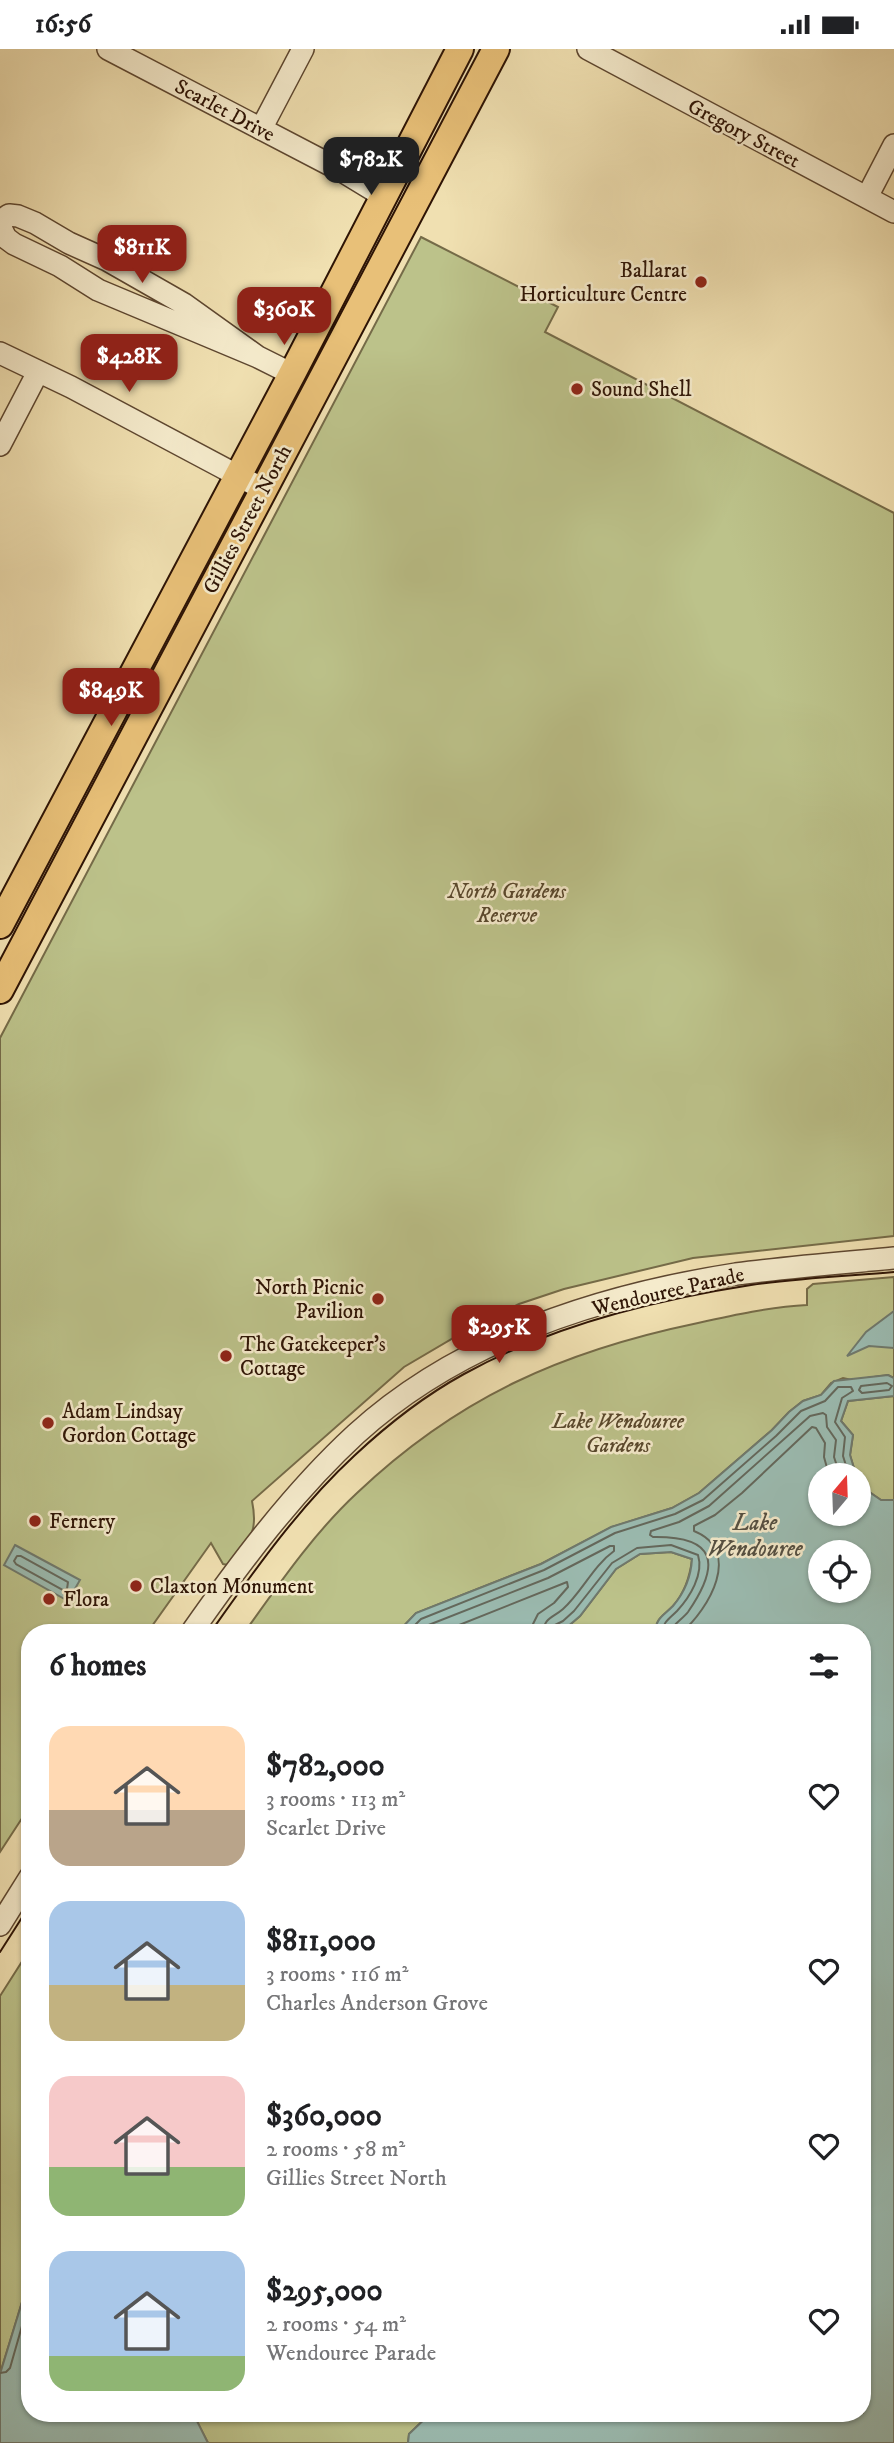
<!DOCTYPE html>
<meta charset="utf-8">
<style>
body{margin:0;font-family:"IM FELL DW Pica",serif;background:#f2f2f2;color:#202124;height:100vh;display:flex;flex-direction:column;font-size:26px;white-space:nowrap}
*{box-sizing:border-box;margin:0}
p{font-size:23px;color:#757577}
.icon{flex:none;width:38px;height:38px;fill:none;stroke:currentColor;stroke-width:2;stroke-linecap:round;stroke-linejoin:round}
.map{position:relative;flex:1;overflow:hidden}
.details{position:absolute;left:21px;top:1575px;width:850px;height:798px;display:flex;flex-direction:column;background:#fff;border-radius:28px;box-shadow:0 2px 5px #0004}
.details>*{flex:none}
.needle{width:46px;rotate:19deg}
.fabs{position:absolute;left:808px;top:1414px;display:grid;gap:14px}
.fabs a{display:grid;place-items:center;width:63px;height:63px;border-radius:50%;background:#fff;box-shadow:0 2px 5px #0004;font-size:35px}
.price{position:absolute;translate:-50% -60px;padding:0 16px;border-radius:14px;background:#8f2418;color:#fff;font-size:23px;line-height:46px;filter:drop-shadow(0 2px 4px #0008)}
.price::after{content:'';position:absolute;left:50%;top:42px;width:21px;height:16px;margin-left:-10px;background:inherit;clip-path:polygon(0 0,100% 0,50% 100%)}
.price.on{background:#222;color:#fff}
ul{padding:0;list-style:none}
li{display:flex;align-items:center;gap:21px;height:175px;padding:0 28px}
li span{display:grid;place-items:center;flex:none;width:196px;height:140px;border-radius:21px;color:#555}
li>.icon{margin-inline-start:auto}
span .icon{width:84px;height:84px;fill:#fffc;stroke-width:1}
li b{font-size:30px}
h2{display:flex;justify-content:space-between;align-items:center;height:84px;padding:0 28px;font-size:30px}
.status{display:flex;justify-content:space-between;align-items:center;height:49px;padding:0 35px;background:#fff;direction:ltr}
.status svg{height:19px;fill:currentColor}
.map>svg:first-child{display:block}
</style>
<div class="status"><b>16:56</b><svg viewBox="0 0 49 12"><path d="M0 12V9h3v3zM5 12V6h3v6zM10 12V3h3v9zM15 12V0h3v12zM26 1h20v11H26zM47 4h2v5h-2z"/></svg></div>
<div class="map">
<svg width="894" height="2394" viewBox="0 0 894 2394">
<rect width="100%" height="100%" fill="#f0e0b1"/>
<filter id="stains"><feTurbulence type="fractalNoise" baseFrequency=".00286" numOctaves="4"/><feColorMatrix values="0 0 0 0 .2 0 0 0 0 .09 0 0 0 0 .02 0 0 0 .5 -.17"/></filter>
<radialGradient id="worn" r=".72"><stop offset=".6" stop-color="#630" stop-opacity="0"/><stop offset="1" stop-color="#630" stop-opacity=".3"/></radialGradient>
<!-- green -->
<g fill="#bcc28a" stroke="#756b48" stroke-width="2">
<path d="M421,188L558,258L545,283L894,464V1187L693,1209L564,1240L519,1255L467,1281L404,1318L252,1452C259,1486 248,1491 228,1516L223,1515L211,1494L147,1584H30V1757L0,1803V989Z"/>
<path d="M894,1228V1329L888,1326L852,1331L843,1329L831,1334L821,1346L803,1352L789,1363L772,1381L699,1444L672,1459L612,1478L541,1515L416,1564L397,1584H244C279,1535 313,1485 357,1444C458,1348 563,1302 698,1274C734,1266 770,1258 807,1256V1240L813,1235Z"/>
<path d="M894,1347V1451H881L859,1436V1426H856L850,1406L853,1386L841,1372L848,1352Z"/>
<path d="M671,1503L692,1510C690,1528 685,1543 673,1557C662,1568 658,1567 654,1584H536L566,1579L580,1567L616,1520L640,1505Z"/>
<path d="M30,1900V2227L0,2325V1947Z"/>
<path d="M431,2364L409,2385L408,2394H208L193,2365Z"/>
</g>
<!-- water -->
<g fill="#9bbcb2" stroke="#6f796d" stroke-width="2" fill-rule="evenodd">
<path d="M894,1262V1299L869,1297L847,1307L866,1283Z"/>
<path d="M888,1326L894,1329V1347L848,1352L841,1372L853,1386L850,1406L856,1426H821V1465H859V1436L881,1451H894V2394H408L409,2385L431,2364H863V1584H654C658,1567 662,1568 673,1557C685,1543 691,1528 692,1510L671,1503L640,1505L616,1520L580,1567L566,1579L536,1584H397L416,1564L541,1515L611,1478L672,1459L699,1444L772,1381L789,1363L803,1352L821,1346L834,1332ZM859,1503V1542H821V1503Z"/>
<path d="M15,1496L80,1531L68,1552L4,1516Z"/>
<path d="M30,2227V2364H193L208,2394H0V2325Z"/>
</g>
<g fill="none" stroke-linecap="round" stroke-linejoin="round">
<!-- shore -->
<g stroke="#64685c" stroke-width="2">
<path d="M887,1334L892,1337L889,1341L862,1344L859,1341L861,1337Z"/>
<path d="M17,1507H21L68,1533L67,1540L63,1541L16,1515L14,1512Z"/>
<path d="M407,1584L421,1570L544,1521L615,1484L675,1465L703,1451L776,1387L801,1362L825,1352L838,1338H851L853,1342L842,1349L835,1373L845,1388L843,1407L849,1426"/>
<path d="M419,1584L426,1577L548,1529L610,1497H614V1502C593,1517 582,1543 563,1560C553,1569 544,1568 543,1584"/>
<path d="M439,1584L567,1533L568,1538L554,1554L538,1565L533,1575L532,1584"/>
<path d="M552,1584L553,1577L563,1572L574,1562L612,1514L637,1499L671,1496L698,1506C704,1525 690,1548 677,1562C669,1570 664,1572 661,1584"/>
<path d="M670,1584C673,1574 682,1571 688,1563C721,1515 717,1487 653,1488L650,1486L651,1482L679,1473L709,1457L810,1367L823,1364L826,1366L827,1378L836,1391L834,1408L840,1426"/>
<path d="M681,1584C709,1560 743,1502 694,1482V1477L715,1466L742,1444L812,1378L816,1379L825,1394L824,1408L829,1426"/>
<path d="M0,2324L6,2323L10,2319L30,2249"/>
</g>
<!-- minor casing -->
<g stroke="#5e4730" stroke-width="24">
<g id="minor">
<path d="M108,0L342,122L383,147"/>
<path d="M588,0L894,163"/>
<path d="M261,80L303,0"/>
<path d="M867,148L894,96"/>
<path d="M0,304L71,338L263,440"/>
<path d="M258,308L184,255L107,211L69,194L35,174L18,167L9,166L3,170L1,179L6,189L14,195L60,217L98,241L258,308L292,325"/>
<path d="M0,396L38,323"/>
<path d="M191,1584C240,1514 293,1443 356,1385C459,1291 601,1246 736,1225C789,1218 841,1214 894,1209"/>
<path d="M0,1876L30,1828"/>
</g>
</g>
<!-- major casing -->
<g stroke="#2e1405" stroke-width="30">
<g id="major">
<path d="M0,876L292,325L460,0"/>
<path d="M0,941L496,0"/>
</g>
</g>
<!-- minor -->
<use href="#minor" stroke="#f5ebcc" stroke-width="21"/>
<!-- major -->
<use href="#major" stroke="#e8c078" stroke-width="26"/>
<!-- tram -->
<g stroke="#2e1405" stroke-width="2">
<path d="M210,1584C254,1522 298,1459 354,1407C387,1376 424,1347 464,1325C551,1277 654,1251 751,1236C798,1229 847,1227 894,1223"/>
<path d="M0,1903L30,1856"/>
</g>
</g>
<!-- markers -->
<g fill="#8f2418" stroke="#f5ebcc" stroke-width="2.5">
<circle cx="701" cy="233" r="7"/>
<circle cx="577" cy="340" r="7"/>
<circle cx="378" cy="1250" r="7"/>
<circle cx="226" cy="1307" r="7"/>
<circle cx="48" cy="1374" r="7"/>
<circle cx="35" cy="1472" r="7"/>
<circle cx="136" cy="1537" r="7"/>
<circle cx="49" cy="1550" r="7"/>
</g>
<g text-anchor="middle" stroke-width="5" stroke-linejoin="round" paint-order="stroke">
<!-- street labels -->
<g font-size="21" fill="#2e1405" stroke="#f5ebcc">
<text transform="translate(225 61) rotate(28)" y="7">Scarlet Drive</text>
<text transform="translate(744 84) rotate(28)" y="7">Gregory Street</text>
<text transform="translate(247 470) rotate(-62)" y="7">Gillies Street North</text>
<text transform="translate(668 1242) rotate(-13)" y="7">Wendouree Parade</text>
</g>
<!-- poi labels -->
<g font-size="21" fill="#2e1405" stroke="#f5ebcc" text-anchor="start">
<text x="687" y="228" text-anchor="end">Ballarat<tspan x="687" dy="24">Horticulture Centre</tspan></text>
<text x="591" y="347">Sound Shell</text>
<text x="364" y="1245" text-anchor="end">North Picnic<tspan x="364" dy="24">Pavilion</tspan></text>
<text x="240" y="1302">The Gatekeeper's<tspan x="240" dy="24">Cottage</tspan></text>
<text x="62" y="1369">Adam Lindsay<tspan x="62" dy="24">Gordon Cottage</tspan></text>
<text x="49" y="1479">Fernery</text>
<text x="150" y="1544">Claxton Monument</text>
<text x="63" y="1557">Flora</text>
</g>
<!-- park labels -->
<g font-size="21" font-style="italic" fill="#59482d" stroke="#f5ebcc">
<text x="507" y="849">North Gardens<tspan x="507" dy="24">Reserve</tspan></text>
<text x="618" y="1379">Lake Wendouree<tspan x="618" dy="24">Gardens</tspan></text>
</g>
<!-- water labels -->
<g font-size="23" font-style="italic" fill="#544f42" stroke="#f5ebcc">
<text x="755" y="1481">Lake<tspan x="755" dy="26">Wendouree</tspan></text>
</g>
</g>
<rect width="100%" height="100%" filter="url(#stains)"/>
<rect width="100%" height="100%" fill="url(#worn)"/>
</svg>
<div class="fabs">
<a><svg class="needle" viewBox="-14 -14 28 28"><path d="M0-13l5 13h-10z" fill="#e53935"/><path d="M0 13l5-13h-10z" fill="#757577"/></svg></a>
<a><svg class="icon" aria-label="locate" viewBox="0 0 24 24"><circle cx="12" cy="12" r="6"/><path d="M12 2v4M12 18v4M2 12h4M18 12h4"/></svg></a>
</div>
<b class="price on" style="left:371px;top:148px">$782K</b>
<b class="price" style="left:142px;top:236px">$811K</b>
<b class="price" style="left:284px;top:298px">$360K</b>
<b class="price" style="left:129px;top:345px">$428K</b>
<b class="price" style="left:111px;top:679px">$849K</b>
<b class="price" style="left:499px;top:1316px">$295K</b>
<section class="details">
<h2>6 homes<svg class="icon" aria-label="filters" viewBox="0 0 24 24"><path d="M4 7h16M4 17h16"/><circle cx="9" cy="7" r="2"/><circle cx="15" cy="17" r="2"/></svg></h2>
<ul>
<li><span style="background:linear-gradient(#ffd9b3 60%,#b9a48a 0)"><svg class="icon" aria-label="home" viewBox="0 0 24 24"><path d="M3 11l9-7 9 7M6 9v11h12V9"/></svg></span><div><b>$782,000</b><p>3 rooms · 113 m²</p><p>Scarlet Drive</p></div><svg class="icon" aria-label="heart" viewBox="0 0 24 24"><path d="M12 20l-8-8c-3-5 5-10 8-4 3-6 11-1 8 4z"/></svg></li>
<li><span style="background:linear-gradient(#a9c7e8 60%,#c2b280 0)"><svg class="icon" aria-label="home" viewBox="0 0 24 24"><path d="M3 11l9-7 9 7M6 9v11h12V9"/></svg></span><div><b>$811,000</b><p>3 rooms · 116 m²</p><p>Charles Anderson Grove</p></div><svg class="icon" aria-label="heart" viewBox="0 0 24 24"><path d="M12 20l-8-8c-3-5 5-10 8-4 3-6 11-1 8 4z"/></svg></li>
<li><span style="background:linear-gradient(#f6c9c9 65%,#8fb573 0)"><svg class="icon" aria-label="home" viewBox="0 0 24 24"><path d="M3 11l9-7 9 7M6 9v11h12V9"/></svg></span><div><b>$360,000</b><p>2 rooms · 58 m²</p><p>Gillies Street North</p></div><svg class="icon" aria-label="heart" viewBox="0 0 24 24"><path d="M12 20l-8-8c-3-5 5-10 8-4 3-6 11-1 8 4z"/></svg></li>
<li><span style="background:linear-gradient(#a9c7e8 75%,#8fb573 0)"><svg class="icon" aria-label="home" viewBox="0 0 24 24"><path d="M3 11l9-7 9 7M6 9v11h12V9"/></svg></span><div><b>$295,000</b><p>2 rooms · 54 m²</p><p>Wendouree Parade</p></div><svg class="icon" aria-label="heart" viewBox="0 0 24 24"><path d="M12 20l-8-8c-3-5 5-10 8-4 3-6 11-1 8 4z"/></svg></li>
</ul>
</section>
</div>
